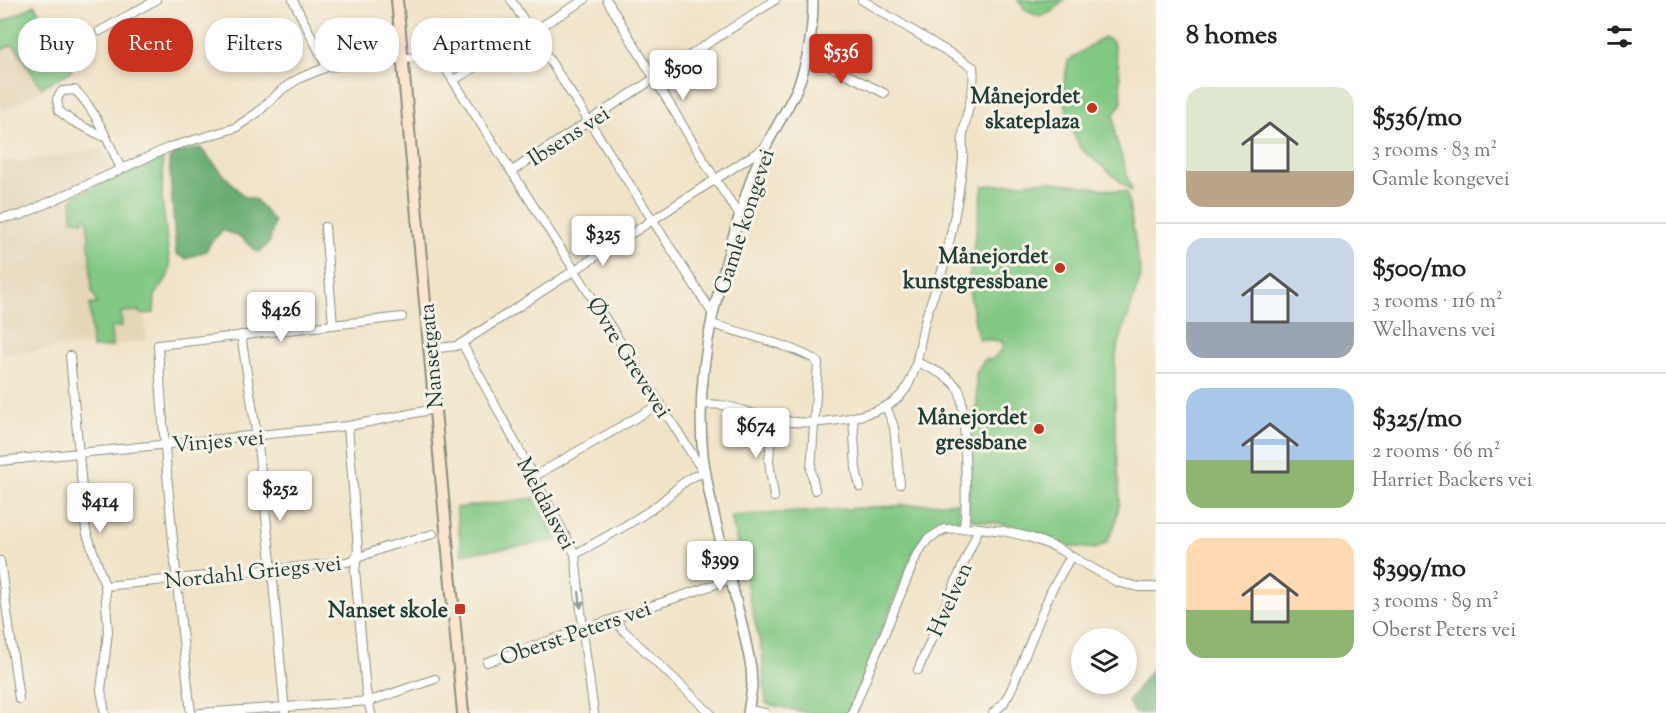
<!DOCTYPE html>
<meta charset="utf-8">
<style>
body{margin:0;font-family:"Sorts Mill Goudy",serif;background:#f2f2f2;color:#222;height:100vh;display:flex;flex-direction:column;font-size:22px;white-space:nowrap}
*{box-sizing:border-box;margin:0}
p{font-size:20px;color:#767676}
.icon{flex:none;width:33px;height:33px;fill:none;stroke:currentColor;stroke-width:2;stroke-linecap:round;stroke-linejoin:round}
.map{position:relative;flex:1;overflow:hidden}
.sheet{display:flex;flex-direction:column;background:#fff;width:510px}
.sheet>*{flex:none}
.banner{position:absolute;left:18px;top:18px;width:570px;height:54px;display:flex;gap:12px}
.controls{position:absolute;left:1071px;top:628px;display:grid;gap:12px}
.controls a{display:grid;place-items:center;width:66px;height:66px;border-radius:50%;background:#fff;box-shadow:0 3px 9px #0003;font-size:30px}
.price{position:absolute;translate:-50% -51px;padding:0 14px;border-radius:6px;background:#fff;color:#222;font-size:20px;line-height:39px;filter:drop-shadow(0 2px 3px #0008)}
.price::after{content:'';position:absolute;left:50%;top:36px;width:18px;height:14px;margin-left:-9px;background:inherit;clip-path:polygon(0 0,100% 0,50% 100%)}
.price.active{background:#c8321e;color:#fff}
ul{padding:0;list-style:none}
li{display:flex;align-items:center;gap:18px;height:150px;padding:0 30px}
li+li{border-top:2px solid #e0e0e0}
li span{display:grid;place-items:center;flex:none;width:168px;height:120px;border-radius:18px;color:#555}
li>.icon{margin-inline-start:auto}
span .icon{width:72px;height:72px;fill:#fffc;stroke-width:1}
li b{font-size:26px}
h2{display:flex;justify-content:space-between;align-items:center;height:72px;padding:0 30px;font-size:26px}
.pill{padding:0 21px;border-radius:24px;background:#fff;box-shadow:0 3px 9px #0003;font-size:21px;line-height:54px}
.pill.active{background:#c8321e;color:#fff}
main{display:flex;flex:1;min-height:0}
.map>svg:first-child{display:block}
</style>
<main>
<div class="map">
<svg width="1156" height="713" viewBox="0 0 1156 713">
<rect width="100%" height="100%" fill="#f7f3e8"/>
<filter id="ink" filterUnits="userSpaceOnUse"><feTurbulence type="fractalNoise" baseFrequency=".0167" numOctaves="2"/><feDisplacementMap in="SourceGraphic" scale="12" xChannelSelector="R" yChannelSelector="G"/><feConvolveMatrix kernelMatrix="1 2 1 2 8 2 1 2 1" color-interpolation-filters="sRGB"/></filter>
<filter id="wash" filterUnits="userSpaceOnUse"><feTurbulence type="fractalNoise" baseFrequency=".008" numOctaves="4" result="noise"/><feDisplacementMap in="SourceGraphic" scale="24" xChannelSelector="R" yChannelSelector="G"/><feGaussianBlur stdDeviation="1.35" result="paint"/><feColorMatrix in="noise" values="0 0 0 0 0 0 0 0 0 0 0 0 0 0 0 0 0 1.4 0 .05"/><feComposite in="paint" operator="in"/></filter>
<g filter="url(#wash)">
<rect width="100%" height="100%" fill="#f1e3c8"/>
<!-- built -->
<g fill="#e4d6b7">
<path d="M36,4L72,72L34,95L0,112V23Z"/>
<path d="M102,149L115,176L77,195L69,204L75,215L87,214L89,218L94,287L89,303L154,302L155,312L144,314L147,341L92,348V342L89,345L12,353L0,351V159L16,162Z"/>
</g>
<!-- green -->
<g fill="#81c883" stroke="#50825c" stroke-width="1.5">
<path d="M1018,0H1064L1053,11L1039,17L1025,10Z"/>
<path d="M35,5L72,71L41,87L15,46L11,45L0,51V23Z"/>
<path d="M1103,37L1113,42L1119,69L1122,102L1114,114L1115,135L1132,191L1081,149L1070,127L1063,90L1068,61Z"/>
<path d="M161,156L163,157L162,199L170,266L168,276L155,296L154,313L140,314L139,311L121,312L122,326L111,328L112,347L92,348L90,304H97L92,291L88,223L86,216L83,217V221L72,219V199L77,195Z"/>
<path d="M1047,181L1127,192L1141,276L1117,349L1115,363V418L1120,500L1115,525L1107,542L1096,549L1068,546L1005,524L973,520L969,511L968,421L977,404L976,373L984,360L993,359L1003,348L1002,341L978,339L968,284L983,186Z"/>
<path d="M535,498L557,541L462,554L456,508Z"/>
<path d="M958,502L959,521C936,528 927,529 914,551L847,713H809L766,704L762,652L731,516Z"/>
</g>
<!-- forest -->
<g fill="#68ac71" stroke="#447452" stroke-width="1.5">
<path d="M200,148L243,196L256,200L274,222L270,242L261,251L256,252L242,238L223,230L211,242L206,251L186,259L176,254L169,159L176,153Z"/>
<path d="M1156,663V713H1134L1128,701Z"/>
</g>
</g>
<g filter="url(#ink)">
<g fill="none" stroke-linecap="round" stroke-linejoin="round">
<!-- minor casing -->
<g stroke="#88907e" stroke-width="10">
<g id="minor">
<path d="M293,0L327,67"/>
<path d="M511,0L713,314"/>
<path d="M607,0L715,179L740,216"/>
<path d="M100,31L156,0"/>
<path d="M808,55L884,93"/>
<path d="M454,80L584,0"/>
<path d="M104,137L72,121L59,111L57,99L62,91L75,90C94,107 110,145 121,169"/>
<path d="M512,171L775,0"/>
<path d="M0,218L21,215L170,147L235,128L257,113L284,88L300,78L327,67L417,57C429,56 435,58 444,66L660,404L697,462L706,473"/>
<path d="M325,227L333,325"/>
<path d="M711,324C729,329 810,351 818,363L811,470L815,490"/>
<path d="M241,335L257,437L272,570L285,713"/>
<path d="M462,343L575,554L585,648L594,713"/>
<path d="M430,349L456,346L462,343L764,148"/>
<path d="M70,356L86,531L105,586L108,632L101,690L105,713"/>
<path d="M917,362C932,369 950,376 959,390C966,405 967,508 964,528"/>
<path d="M701,405C726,401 748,414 772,419C804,426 844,422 875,411C889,406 900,399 907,387C919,366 919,343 925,321C930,301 940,281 945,261C953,227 960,192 963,157C963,150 962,142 963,135C966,112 976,90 973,67L862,0"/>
<path d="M886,406L894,427L900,484"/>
<path d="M853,417L856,469L860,487"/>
<path d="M772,420L769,461L774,497"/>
<path d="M348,426L358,549L355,570L366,691L371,713"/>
<path d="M0,461L348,426L435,409"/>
<path d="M533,477L660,404"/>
<path d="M575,554C602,539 631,524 656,506C673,494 685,475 706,473"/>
<path d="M0,561L19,699"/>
<path d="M105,586L347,562L386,547L433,534"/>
<path d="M615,619L621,628L710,713"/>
<path d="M487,662L731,579"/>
<path d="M918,670L979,528"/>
<path d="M749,710L765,713"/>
<path d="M191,713C177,591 165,468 158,345L402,317"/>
<path d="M200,713L370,701L435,679"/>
<path d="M852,713L917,554L928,539L944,529L979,528L1003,531L1029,537L1055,547L1117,582L1139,587H1156"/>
<path d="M993,713L1003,704L1011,690L1051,591L1070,558"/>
</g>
</g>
<!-- tertiary casing -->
<g stroke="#88907e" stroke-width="12">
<path id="tertiary" d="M748,713L752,687L751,668C739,597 712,526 703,455C698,408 703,360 713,314C724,268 737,219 753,174C764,145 781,121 795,93C808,64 813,32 813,0"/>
</g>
<!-- secondary casing -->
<g stroke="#88907e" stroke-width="14">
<path id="secondary" d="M397,0L463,713"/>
</g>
<!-- minor -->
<use href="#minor" stroke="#fff" stroke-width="8"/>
<!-- tertiary -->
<use href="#tertiary" stroke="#fff" stroke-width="9"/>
<!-- secondary -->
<use href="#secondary" stroke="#fce5cf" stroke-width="10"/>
</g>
<!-- one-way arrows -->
<defs><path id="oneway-solid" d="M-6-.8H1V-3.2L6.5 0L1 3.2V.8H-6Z" transform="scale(1.5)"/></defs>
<use fill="#8f9e9a" href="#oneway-solid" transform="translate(580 600) rotate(84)"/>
</g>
<!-- markers -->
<g fill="#c8321e" stroke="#f7f3e8" stroke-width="2">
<circle cx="1092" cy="108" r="6"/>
<circle cx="1060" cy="268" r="6"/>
<circle cx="1039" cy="429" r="6"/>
<rect x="454" y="603" width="12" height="12" rx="3"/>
</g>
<g text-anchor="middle" stroke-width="6" stroke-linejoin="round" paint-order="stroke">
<!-- poi labels -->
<g font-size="22" font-weight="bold" fill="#1f3d34" stroke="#f7f3e8" text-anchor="end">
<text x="1080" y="103">Månejordet<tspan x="1080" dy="25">skateplaza</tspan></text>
<text x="1048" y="263">Månejordet<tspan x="1048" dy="25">kunstgressbane</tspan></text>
<text x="1027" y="424">Månejordet<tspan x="1027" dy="25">gressbane</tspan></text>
<text x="448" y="617">Nanset skole</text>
</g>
<!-- street labels -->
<g font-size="22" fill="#1f3d34" stroke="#f7f3e8">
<text transform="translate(568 135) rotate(-33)" y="8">Ibsens vei</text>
<text transform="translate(743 221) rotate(-72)" y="8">Gamle kongevei</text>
<text transform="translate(430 356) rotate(-95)" y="8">Nansetgata</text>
<text transform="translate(630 357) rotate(58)" y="8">Øvre Grevevei</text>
<text transform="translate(218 440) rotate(-5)" y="8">Vinjes vei</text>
<text transform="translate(547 503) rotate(62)" y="8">Meldalsvei</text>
<text transform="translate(253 571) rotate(-6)" y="8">Nordahl Griegs vei</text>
<text transform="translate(949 599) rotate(-66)" y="8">Hvelven</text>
<text transform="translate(575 632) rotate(-19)" y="8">Oberst Peters vei</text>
</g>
</g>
</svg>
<div class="controls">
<a><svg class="icon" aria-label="layers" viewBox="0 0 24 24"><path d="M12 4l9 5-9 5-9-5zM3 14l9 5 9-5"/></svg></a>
</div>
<b class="price active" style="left:841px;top:85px">$536</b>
<b class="price" style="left:683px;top:101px">$500</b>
<b class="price" style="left:603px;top:267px">$325</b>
<b class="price" style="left:281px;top:343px">$426</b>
<b class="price" style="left:756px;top:459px">$674</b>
<b class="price" style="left:280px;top:522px">$252</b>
<b class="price" style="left:100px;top:534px">$414</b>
<b class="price" style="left:720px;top:592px">$399</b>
<div class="banner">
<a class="pill">Buy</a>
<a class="pill active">Rent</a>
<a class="pill">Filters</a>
<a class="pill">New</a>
<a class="pill">Apartment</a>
</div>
</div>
<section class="sheet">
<h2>8 homes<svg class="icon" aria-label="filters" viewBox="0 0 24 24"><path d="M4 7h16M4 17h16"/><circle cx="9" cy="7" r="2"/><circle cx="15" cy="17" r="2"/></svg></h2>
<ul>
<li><span style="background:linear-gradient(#dfe7d0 70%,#b9a48a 0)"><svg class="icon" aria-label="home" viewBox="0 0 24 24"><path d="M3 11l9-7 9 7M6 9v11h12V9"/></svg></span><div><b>$536/mo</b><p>3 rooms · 83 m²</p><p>Gamle kongevei</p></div></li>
<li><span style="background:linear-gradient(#c9d6e8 70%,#9aa5b1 0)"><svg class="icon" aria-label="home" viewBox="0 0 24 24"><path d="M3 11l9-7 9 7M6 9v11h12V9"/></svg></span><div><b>$500/mo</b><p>3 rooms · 116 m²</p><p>Welhavens vei</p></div></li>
<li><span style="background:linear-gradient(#a9c7e8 60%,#8fb573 0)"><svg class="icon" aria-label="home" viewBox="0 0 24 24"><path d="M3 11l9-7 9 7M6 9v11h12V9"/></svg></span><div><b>$325/mo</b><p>2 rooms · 66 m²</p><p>Harriet Backers vei</p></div></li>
<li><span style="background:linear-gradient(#ffd9b3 60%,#8fb573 0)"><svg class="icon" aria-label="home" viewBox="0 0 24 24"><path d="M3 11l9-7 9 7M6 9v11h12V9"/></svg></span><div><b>$399/mo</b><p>3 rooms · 89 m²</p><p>Oberst Peters vei</p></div></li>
</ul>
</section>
</main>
